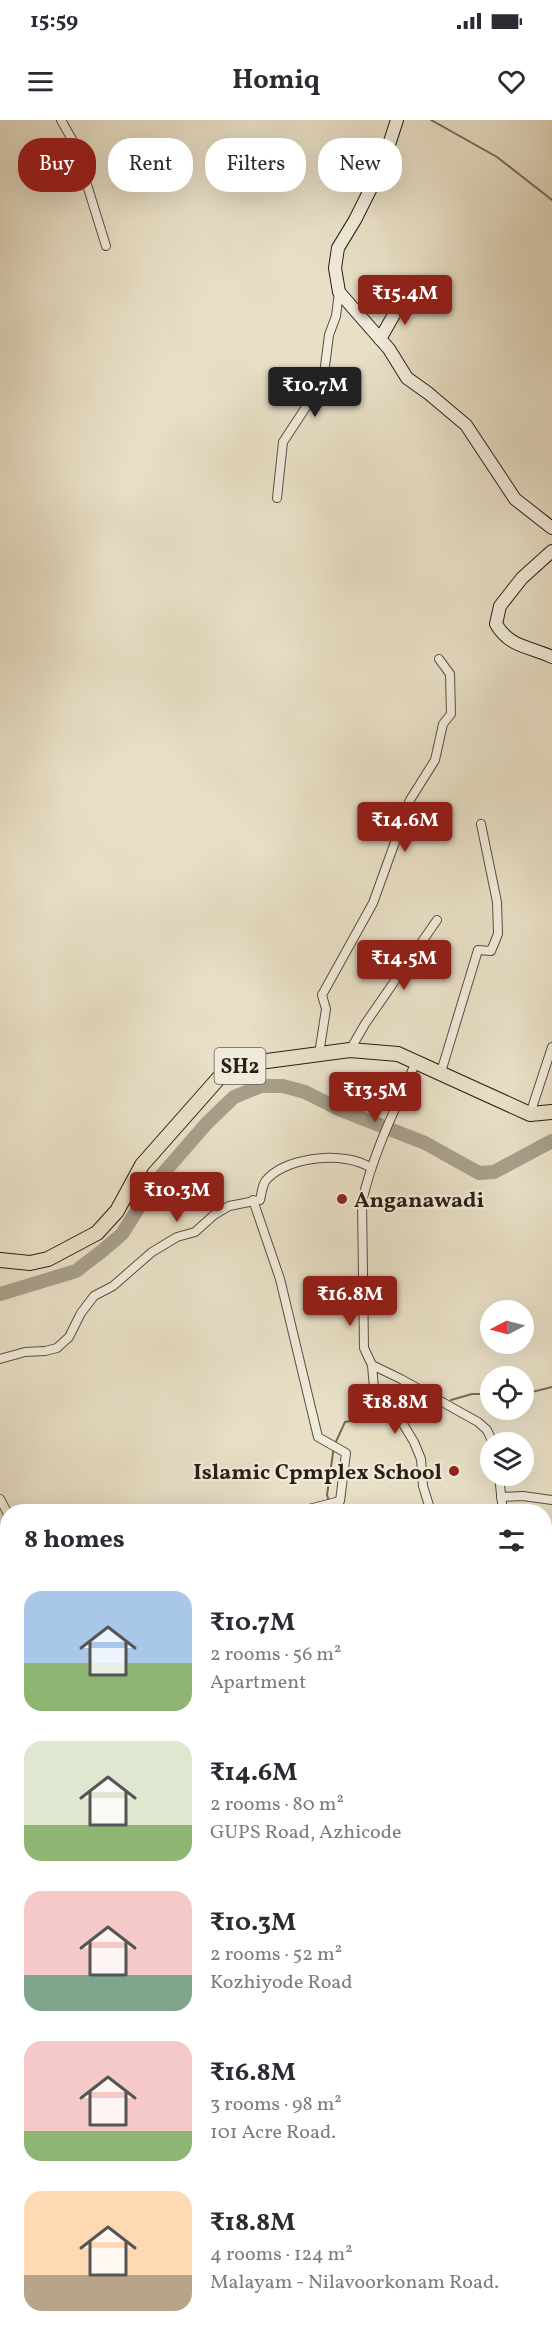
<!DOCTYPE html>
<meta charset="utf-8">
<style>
body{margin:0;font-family:Vollkorn,serif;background:#f2f2f3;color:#2b2b33;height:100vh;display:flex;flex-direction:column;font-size:22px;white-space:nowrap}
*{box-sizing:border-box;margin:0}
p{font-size:20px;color:#7c7c81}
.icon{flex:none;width:33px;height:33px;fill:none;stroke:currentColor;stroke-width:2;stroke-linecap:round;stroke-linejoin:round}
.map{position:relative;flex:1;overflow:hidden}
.sheet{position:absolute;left:0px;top:1384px;width:552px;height:836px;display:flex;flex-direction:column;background:#fff;border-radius:24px 24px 0 0;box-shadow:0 6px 24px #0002}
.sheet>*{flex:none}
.hud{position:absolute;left:18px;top:18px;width:516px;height:54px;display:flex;gap:12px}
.needle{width:39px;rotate:264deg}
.controls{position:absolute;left:480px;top:1180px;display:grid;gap:12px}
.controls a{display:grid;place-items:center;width:54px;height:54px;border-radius:50%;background:#fff;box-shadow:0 6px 24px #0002;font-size:30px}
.price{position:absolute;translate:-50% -51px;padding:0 14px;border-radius:6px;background:#8f2418;color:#fff;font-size:20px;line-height:39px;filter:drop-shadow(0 2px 3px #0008)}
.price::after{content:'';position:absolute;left:50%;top:36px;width:18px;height:14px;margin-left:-9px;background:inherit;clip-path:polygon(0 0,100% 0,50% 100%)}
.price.active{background:#222;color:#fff}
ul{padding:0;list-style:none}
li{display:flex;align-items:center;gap:18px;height:150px;padding:0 24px}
li span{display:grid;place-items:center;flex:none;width:168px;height:120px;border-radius:18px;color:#555}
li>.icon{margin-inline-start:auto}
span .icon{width:72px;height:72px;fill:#fffc;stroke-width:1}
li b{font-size:26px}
h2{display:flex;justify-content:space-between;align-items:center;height:72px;padding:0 24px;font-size:26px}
.chip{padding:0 21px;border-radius:24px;background:#fff;box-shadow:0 6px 24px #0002;font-size:21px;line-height:54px}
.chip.active{background:#8f2418;color:#fff}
.status{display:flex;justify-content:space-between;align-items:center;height:42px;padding:0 30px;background:#fff;direction:ltr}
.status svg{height:16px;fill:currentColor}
header{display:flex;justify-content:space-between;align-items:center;height:78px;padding:0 24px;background:#fff;font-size:27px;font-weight:700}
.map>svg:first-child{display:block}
</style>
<div class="status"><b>15:59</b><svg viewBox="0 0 49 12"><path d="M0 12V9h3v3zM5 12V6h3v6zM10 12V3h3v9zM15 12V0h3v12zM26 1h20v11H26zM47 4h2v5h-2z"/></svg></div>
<header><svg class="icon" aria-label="menu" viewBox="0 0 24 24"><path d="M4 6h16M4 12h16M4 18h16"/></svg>Homiq<svg class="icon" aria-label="heart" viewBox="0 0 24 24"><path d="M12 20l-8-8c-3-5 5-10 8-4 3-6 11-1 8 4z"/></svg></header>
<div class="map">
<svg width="552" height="2219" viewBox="0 0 552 2219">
<rect width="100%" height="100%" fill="#e8dfc6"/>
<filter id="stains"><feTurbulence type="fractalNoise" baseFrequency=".00333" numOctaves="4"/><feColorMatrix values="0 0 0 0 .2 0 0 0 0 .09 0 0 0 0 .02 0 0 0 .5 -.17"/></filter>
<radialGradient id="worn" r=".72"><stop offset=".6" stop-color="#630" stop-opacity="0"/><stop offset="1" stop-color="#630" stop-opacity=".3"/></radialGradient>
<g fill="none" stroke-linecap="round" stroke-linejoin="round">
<!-- stream -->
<g stroke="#756b5b" stroke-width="2">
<path d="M431,0L497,37L552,80"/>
<path d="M524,1274L552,1267"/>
<path d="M451,1280L472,1274H490"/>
<path d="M405,1292L434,1285"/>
<path d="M329,1381L327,1375L334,1326L345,1302L381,1296"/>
<path d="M0,1801L8,1799"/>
<path d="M544,1825L552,1824"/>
<path d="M544,1853V1854"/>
<path d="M544,1934L552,1933"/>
<path d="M0,2067L8,2063"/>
<path d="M119,2219L126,2212"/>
</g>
<!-- river -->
<path stroke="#a79e8a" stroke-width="14" d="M0,1174L76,1151L102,1131L122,1114L153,1065L207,1003L234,977L261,966H283L305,972L341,990L425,1023L479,1053L494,1052L552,1021"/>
<!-- street casing -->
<g stroke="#594f41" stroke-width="10">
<g id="street">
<path d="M61,0L74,23L106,126"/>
<path d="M277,378L283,322L308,284L324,254L329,215L336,196L339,172"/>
<path d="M350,930L365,904L437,800"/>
<path d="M319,934L326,889L322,875L373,783L395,722L398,707L410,680L435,640L443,604L451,594L450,554L439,539"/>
<path d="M416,942C396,987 373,1033 362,1082L364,1228L372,1245L401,1259L478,1302L487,1310L493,1323"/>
<path d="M441,952L478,830L491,831L498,814L497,782L481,704"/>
<path d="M530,994L552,927"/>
<path d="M253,1080L280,1159L318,1317L346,1333L340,1381L297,1392"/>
<path d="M0,1239L25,1232L45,1231L57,1228L69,1217L81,1193L94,1176L113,1166L152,1132L177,1117L195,1112L214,1095L229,1086L260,1080C262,1072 262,1063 268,1058C290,1036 346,1031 371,1048"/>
<path d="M372,1245L374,1268L380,1281L388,1291L400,1299L414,1322L421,1339L423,1366L431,1392"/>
<path d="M499,1356L503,1392"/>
<path d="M501,1377L523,1376L552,1380"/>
<path d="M0,1379L8,1394"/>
<path d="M544,1462L552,1464"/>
<path d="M544,1519L552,1539"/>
<path d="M544,1575L552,1562"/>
<path d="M544,1731L552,1740"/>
<path d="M544,1772L552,1767"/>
<path d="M544,1833L552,1828"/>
<path d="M0,1883L8,1878"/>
<path d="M544,1928L552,1926"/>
<path d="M400,2212L401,2219"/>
</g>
</g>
<!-- secondary casing -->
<g stroke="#291f15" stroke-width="14">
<g id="secondary">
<path d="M397,0L382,46L355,100L338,128L335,148L339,172L389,229L407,258L428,273L466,305L515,379L552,408"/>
<path d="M380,219L403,179"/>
<path d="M552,431L522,458L500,486L496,504C510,528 529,526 552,537"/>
<path d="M544,2187L552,2184"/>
<path d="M480,2219L491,2212"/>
</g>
</g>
<!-- primary casing -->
<g stroke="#291f15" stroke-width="16">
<path id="primary" d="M0,1140L30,1143L48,1139L97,1113L117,1091L142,1045L218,959L233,948L267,941L350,930L398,934L530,994L552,992"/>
</g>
<!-- street -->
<use href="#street" stroke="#f0eada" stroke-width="8"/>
<!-- secondary -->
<use href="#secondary" stroke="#f0eada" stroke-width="12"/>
<!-- primary -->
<use href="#primary" stroke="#e8dfc6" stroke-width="14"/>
</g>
<!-- markers -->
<g fill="#8f2418" stroke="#f0eada" stroke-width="2">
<circle cx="342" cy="1079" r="6"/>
<circle cx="454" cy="1351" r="6"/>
</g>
<g text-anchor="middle" stroke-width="4.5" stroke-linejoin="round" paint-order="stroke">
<!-- shield labels -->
<rect fill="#f0eada" stroke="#655c50" stroke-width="1.5" x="214.5" y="928" width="51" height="36" rx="4.5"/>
<g font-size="21" font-weight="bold" fill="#291f15">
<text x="240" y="953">SH2</text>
</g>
<!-- poi labels -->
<g font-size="22" font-weight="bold" fill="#291f15" stroke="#f0eada" text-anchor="start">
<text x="354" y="1087">Anganawadi</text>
<text x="442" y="1359" text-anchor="end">Islamic Cpmplex School</text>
</g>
</g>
<rect width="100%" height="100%" filter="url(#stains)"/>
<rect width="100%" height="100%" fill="url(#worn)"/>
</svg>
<div class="controls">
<a><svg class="needle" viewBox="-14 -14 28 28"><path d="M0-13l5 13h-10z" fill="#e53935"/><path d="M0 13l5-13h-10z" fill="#7c7c81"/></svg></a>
<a><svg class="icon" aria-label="locate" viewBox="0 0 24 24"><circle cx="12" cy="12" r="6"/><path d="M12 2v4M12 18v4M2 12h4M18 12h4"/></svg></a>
<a><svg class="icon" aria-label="layers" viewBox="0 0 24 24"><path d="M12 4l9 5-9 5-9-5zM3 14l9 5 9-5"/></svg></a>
</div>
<b class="price" style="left:405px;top:206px">₹15.4M</b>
<b class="price active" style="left:315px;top:298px">₹10.7M</b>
<b class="price" style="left:405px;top:733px">₹14.6M</b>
<b class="price" style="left:404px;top:871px">₹14.5M</b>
<b class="price" style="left:375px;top:1003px">₹13.5M</b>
<b class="price" style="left:177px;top:1103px">₹10.3M</b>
<b class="price" style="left:350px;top:1207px">₹16.8M</b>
<b class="price" style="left:395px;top:1315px">₹18.8M</b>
<div class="hud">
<a class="chip active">Buy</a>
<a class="chip">Rent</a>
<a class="chip">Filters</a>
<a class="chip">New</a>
</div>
<section class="sheet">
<h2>8 homes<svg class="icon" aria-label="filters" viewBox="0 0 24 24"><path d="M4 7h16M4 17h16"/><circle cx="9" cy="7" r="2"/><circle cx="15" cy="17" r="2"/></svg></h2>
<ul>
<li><span style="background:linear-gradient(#a9c7e8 60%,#8fb573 0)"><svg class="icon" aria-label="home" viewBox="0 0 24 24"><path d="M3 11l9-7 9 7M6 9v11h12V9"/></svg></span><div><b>₹10.7M</b><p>2 rooms · 56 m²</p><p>Apartment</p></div></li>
<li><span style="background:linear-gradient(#dfe7d0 70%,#8fb573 0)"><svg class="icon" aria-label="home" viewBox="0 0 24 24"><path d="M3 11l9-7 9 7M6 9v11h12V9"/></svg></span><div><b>₹14.6M</b><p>2 rooms · 80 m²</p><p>GUPS Road, Azhicode</p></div></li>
<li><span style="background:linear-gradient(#f6c9c9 70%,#7fa58c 0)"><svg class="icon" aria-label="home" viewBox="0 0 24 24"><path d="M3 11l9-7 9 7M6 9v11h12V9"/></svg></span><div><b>₹10.3M</b><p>2 rooms · 52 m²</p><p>Kozhiyode Road</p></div></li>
<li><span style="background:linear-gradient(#f6c9c9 75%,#8fb573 0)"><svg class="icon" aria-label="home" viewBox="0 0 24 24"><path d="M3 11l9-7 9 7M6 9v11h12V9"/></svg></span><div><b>₹16.8M</b><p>3 rooms · 98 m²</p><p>101 Acre Road.</p></div></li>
<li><span style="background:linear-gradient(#ffd9b3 70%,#b9a48a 0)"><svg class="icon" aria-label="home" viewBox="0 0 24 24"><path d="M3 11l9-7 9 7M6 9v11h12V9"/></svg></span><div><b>₹18.8M</b><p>4 rooms · 124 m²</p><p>Malayam - Nilavoorkonam Road.</p></div></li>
</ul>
</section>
</div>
